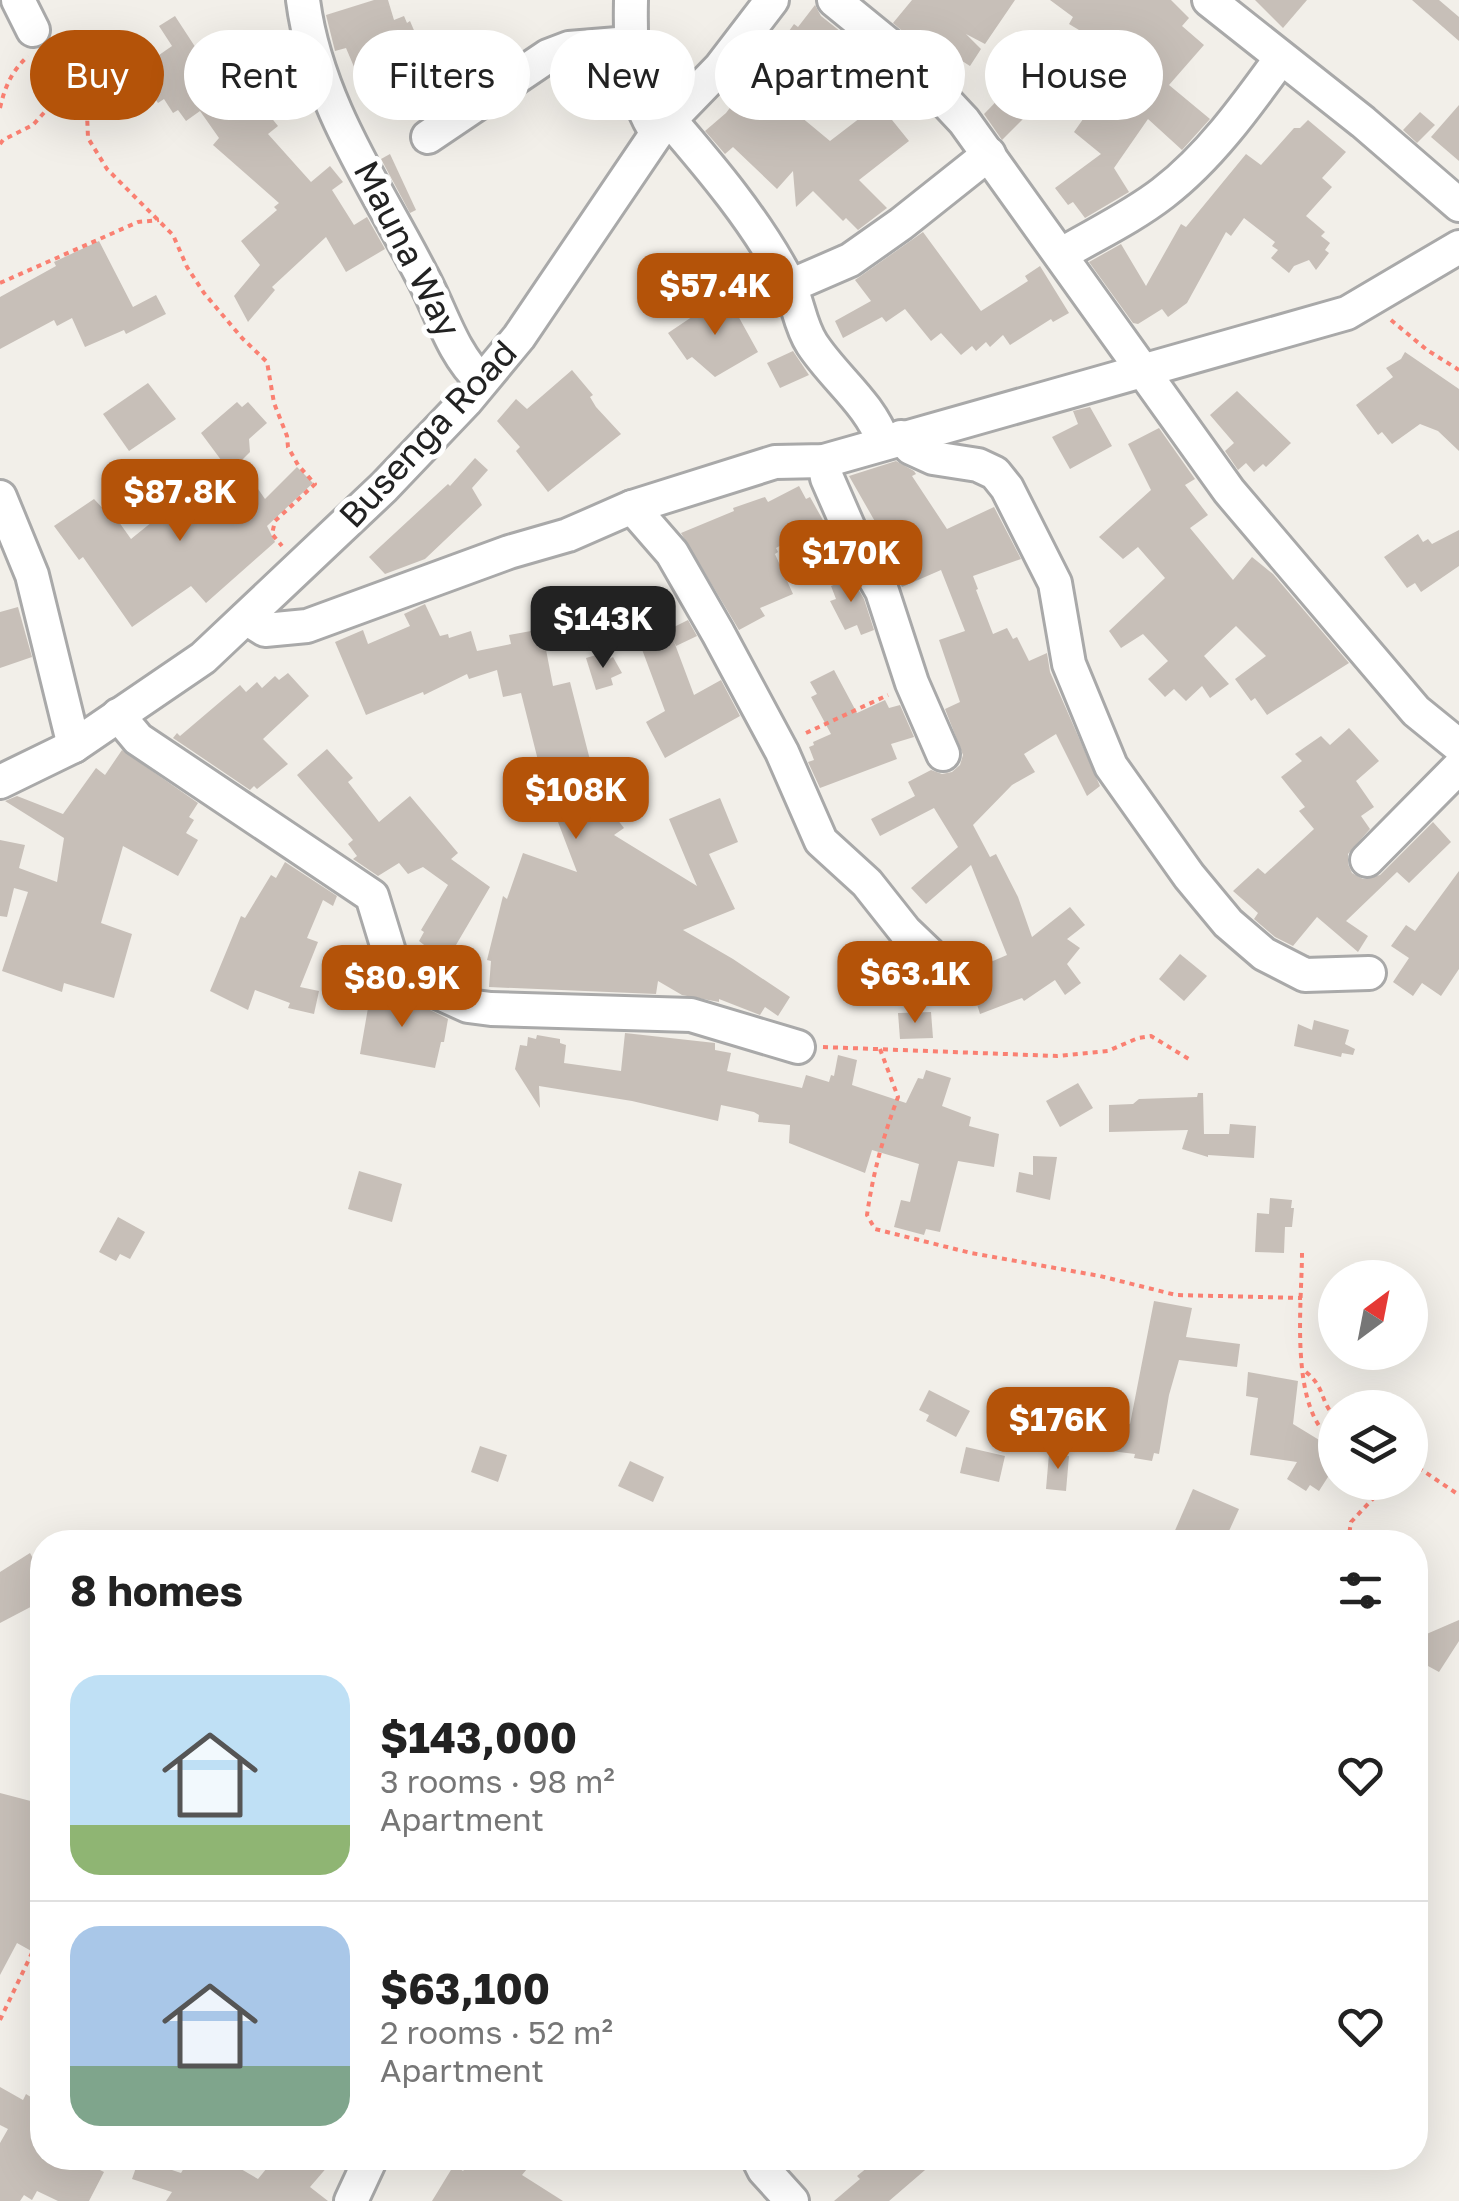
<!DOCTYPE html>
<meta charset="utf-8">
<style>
body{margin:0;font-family:"Golos Text",sans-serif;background:#f6f6f6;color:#222;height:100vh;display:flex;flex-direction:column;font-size:38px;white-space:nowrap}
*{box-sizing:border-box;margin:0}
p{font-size:32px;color:#767676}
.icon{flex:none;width:55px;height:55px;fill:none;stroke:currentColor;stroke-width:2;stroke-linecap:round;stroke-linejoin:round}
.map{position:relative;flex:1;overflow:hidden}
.panel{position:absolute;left:30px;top:1530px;width:1398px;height:640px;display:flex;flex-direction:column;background:#fff;border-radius:40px;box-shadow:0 10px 40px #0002}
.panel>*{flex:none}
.guide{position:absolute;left:30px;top:30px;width:1400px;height:90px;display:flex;gap:20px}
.needle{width:65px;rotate:32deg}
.controls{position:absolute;left:1318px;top:1260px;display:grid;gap:20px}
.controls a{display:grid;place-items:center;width:110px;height:110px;border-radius:50%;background:#fff;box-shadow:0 10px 40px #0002;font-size:50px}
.price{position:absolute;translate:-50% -85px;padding:0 22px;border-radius:20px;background:#b45309;color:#fff;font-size:32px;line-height:65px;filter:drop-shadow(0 2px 5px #0008)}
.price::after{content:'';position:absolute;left:50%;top:60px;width:30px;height:22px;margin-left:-15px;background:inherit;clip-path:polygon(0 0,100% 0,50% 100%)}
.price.on{background:#222;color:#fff}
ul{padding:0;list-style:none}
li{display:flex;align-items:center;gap:30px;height:250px;padding:0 40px}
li+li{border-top:2px solid #e0e0e0}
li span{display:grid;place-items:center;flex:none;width:280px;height:200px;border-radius:30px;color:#555}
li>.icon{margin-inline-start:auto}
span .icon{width:120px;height:120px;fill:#fffc;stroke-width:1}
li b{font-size:42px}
h2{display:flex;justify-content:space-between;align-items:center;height:120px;padding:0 40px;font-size:42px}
.chip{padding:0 35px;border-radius:45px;background:#fff;box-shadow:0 10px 40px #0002;font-size:35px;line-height:90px}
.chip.on{background:#b45309;color:#fff}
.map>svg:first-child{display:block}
</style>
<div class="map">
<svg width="1459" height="2201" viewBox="0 0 1459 2201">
<rect width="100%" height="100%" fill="#f2efe9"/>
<!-- building -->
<g fill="#c7bfb8">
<path d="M374,0H388L394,20L404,16L407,23L410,21L416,35L425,31L433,51L416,58L424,78L374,97L372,93L366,95L346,48L335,51L326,15Z"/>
<path d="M912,0H1015L985,44L966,34L981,49L970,66L948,52L945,56L930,44L925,50L893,23Z"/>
<path d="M1050,0H1171L1189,18L1182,26L1204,45L1169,85L1210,119L1182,150L1148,119L1114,168L1129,192L1085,218L1073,202L1068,205L1055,188L1101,154L1074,132L1095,102L1055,81L1079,30L1069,24L1073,17Z"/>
<path d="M1255,0H1307L1283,28Z"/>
<path d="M1412,0H1439L1459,17V41Z"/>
<path d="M815,5L821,16L885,67L858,98L814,60L783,102L830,141L873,108L882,120L888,115L909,141L859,180L887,208L858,230L846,218L843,221L813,191L796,207L793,171L777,189L733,147L725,154L705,131L726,113L748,84L756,89L785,50L779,45L794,24L798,27Z"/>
<path d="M175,16L205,62L242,42L249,52L251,50L265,71L244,84L278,126L268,134L311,182L330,166L343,182L332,190L354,225L367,217L385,249L346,272L326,237L272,287L275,290L248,322L234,296L260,265L241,241L277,210L274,207L279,203L213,145L219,138L200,111L186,121L178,110L173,113L164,99L158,103L146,86L140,91L129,76L172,46L159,26Z"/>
<path d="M89,58L110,94L92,105L70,69Z"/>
<path d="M1015,82L1038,104L1002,140L984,114Z"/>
<path d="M1459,105V161L1431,137Z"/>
<path d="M1420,112L1435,125L1417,143L1403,130Z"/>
<path d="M1308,120L1346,152L1322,178L1332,187L1306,216L1325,232L1321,236L1330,243L1325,250L1329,253L1316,270L1309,260L1294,266L1289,273L1271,258L1278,250L1272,246L1275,242L1244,218L1231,236L1226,232L1187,303L1168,317L1162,309L1138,324L1133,323L1089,262L1121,244L1146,286L1181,224L1186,227L1246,154L1261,165L1294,128H1300Z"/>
<path d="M390,154L416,210L410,213L381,159Z"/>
<path d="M923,232L981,311L1028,281L1025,276L1040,266L1069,313L1053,322L1051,319L1010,345L1003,335L990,347L986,342L976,351L972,346L961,355L941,333L931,341L905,309L886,322L882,317L843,338L835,321L871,301L855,280Z"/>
<path d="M99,241L133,307L156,295L166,314L126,334L124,330L85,347L72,318L57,326L54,320L0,349V297L56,266L54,262Z"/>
<path d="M726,294L758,352L715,377L692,357L687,360L668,333Z"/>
<path d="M793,351L809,375L780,388L767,363Z"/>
<path d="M1405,352L1459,389V451L1438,431L1420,424L1392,444L1382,432L1378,435L1356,405L1393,377L1386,368L1401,359Z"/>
<path d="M572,370L593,395L590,397L596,407L621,434L548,492L516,451L520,447L497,421L516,399L527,409Z"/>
<path d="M148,383L176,419L129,451L103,414Z"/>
<path d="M1237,391L1291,443L1266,467L1263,464L1254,472L1246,463L1238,470L1225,451L1234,443L1210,415Z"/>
<path d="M237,402L242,407L248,402L267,423L249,439L250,452L230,472L201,433Z"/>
<path d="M1090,407L1112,446L1070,469L1052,437L1078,424L1073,411Z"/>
<path d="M1159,428L1195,479L1185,485L1208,515L1190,528L1233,580L1252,557L1273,574L1349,663L1267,715L1255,698L1251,701L1235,679L1266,656L1236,626L1204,656L1229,684L1210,698L1202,686L1186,701L1174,689L1165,697L1148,679L1168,661L1143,634L1121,648L1109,631L1165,578L1138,547L1123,559L1099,537L1151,490L1128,444Z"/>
<path d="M475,458L488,470L472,488L482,505L425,559L385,574L369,557L448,484L450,486Z"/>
<path d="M896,461L914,471L916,474L912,476L947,529L994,507L1021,559L973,576L978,589L976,590L993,634L1007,628L1013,639L1017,637L1029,661L1047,653L1050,672L1100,786L1087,796L1056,734L1024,754L1035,772L1012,785L973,825L990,857L996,854L1018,897L1032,937L1070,907L1085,925L1067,939L1080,948L1067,964L1081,983L1065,995L1055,980L1024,1001L1022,998L980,1014L967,972L1007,955L971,865L926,904L911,888L958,847L934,808L880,836L871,819L915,796L908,782L931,770L942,774L952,772L960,765L963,755L945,709L960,702L939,640L965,631L941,570L902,587L871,529L877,525L849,476Z"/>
<path d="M242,466L265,499L297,467L313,483L267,526L275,542L206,603L191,586L132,627L83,557L79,560L54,526L94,499L111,517L114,515L131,539L168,509L178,520Z"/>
<path d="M799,486L806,499L810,497L824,522L776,548L778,552L775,554L793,594L760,608L765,616L739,630L681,533L734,511L733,508L765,497L768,502Z"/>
<path d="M1459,530V566L1421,592L1415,583L1407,588L1384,557L1418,534L1423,542L1428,539L1432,544Z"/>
<path d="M849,573L864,599L874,630L861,635L857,625L845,630L830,601L836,599L831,586L838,583L836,578Z"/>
<path d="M425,604L440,636L448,634L449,638L471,631L477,651L511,644L509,635L542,629L553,686L570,682L589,756L607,806L624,828L614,835L697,886L669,819L720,798L738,842L709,854L735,909L683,930L733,959L790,997L778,1016L765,1007L760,1015L719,999V1002L682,995L658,981L656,994L489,987L491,961L487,960L503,896L507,899L523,853L577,872L545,788L521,693L503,697L497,670L469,679L467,674L424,695L423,692L366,715L335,642L363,630L368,644L410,626L404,614Z"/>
<path d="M18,607L32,657L0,668V612Z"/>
<path d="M688,620L697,636L676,646L673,639L694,695L721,680L740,716L665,758L646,722L665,711L640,644Z"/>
<path d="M603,653L606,661L613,657L622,673L611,678L613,685L596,690L586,658Z"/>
<path d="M834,670L857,713L885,700L889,708L900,705L914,737L891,744L897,759L820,788L808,762L814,760L809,747L814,745L813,742L831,734L811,697L817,694L810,682Z"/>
<path d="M288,673L309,696L263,739L288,764L257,789L254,786L250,790L173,738L177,733L180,736L240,685L246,692L257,682L262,688L275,676L279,680Z"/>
<path d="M1349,728L1379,761L1356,781L1374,807L1361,816L1370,829L1348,854V864L1352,873L1363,879L1380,875L1433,822L1451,842L1409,883L1397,872L1346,921L1368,936L1358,952L1317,917L1293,946L1275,937L1254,919L1258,913L1233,891L1258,868L1265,874L1314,829L1299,811L1305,807L1281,777L1302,761L1295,754L1321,736L1330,745Z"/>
<path d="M327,749L353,778L348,782L379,822L410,796L458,853L451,859L490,887L446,962L419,941L424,932L421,930L448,885L423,867L408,874L399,863L378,876L353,859L357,856L348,844L353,840L297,775Z"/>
<path d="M122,750L198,803L189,817L194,820L186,833L198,840L178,876L123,846L101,923L132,934L114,998L64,983L62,992L2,971L28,892L14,888L7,917L0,916V840L25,845L19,868L57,882L64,838L5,801L17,796L63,814L96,768L105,775Z"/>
<path d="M285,862L337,896L333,906L323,900L307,938L318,942L300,987L319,991L314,1014L288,1008L290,1003L255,990L248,1010L210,991L241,916L245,918L271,875L276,878Z"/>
<path d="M1459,871V969L1441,996L1422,983L1413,996L1393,982L1409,958L1391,946L1406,925L1415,931Z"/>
<path d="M1180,954L1207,976L1184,1001L1159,979Z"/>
<path d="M372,985L384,987L448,1019L444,1042H441L435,1068L360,1054Z"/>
<path d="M931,1012L933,1038L900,1039L898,1013Z"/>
<path d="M1314,1020L1349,1030L1345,1044L1355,1049L1353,1055L1342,1053L1341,1057L1294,1046L1298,1024L1312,1030Z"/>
<path d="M625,1033L715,1043V1050L731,1053L727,1071L802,1088L806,1075L829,1082L831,1075L834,1076L838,1055L857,1060L852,1085L906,1103L918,1078L923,1079L926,1070L951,1078L942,1106L971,1117L969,1126L999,1134L994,1167L958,1161L940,1232L926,1229L924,1235L894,1227L901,1200L910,1202L919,1164L872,1150L865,1173L789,1143L790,1125L758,1122L759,1115L754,1112L721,1105L718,1121L632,1101L539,1086L540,1108L515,1069L520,1045L527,1046L528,1037L536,1039L537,1035L560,1039V1043L566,1045L564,1063L621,1071Z"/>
<path d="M1078,1083L1093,1108L1060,1127L1046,1101Z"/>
<path d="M1198,1093H1203L1204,1134H1229L1230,1124L1256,1126L1254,1158L1208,1155V1157L1182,1149L1188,1130L1109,1132V1105L1133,1104L1139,1099L1197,1097Z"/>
<path d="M1033,1156L1057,1157L1050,1200L1016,1192L1019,1172L1033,1175Z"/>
<path d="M359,1171L402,1184L392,1222L348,1209Z"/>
<path d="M1270,1198L1292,1200L1291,1208H1294L1292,1227H1285L1284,1253L1255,1252L1257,1213L1269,1214Z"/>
<path d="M118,1217L145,1232L130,1259L120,1254L116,1261L99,1252Z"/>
<path d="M1154,1301L1192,1308L1186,1337L1240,1344L1237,1367L1179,1360L1169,1395L1159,1454L1154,1453L1152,1461L1134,1458L1135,1454L1079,1447L1082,1418L1130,1424Z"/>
<path d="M1248,1372L1298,1381L1293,1424L1329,1446L1326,1451L1335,1456V1466L1319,1491L1310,1485L1306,1491L1287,1479L1297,1462L1250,1455L1258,1398L1246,1396Z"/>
<path d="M929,1390L970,1411L956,1437L926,1421L929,1415L919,1410Z"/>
<path d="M480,1446L507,1455L498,1482L471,1472Z"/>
<path d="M966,1447L1005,1456L999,1482L960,1473Z"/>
<path d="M1049,1454L1069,1456L1066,1491L1046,1489Z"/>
<path d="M630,1461L664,1477L653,1502L618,1486Z"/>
<path d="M1193,1489L1239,1509L1224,1542H1170Z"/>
<path d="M30,1553L42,1574V1601L0,1623V1572Z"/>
<path d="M1459,1620V1641L1439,1672L1428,1666L1415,1689V1639Z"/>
<path d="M0,1793L42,1804V1957L17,1943L0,1975Z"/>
<path d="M0,2087L23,2100L26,2094L42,2104V2158H75L104,2172L89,2201H58L37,2191L32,2200L24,2195L20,2201H0V2143L8,2129L0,2125Z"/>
<path d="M190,2158H222L258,2179L275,2158H335L310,2187L328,2201H166L172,2192L132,2179L139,2159L181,2173Z"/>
<path d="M474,2158H536L522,2175L563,2201H432L454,2165L463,2171Z"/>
<path d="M879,2158H939L889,2201H834L860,2179L857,2176Z"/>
</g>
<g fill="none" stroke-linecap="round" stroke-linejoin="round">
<!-- minor casing -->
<g stroke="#a9a9a9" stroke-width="38">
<g id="minor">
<path d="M18,0L33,30"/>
<path d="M303,0C316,101 375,185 421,274C440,308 452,354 481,380"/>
<path d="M631,0C630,44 631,96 657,133"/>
<path d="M834,0L905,58L964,121L1229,491L1416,711L1459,746"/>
<path d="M1209,0L1363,122L1459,205"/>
<path d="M669,119C712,169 756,221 787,280C798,300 799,324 812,344C835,379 869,402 884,443"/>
<path d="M428,137L548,56L569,48L630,43"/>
<path d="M1062,254C1096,234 1132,217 1163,193C1210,157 1247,105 1281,58"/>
<path d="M790,286L850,260L901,224L989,154"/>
<path d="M901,437L911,448L933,458L978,465L995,473L1007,488L1055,583L1069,664L1111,766L1189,876L1228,923L1264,954L1305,975L1369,973"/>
<path d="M824,461L827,478L858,549L882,591L912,683L943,754"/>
<path d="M0,497L32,575L74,746"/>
<path d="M632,507L672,553L718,633L782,752L821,841L867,883L905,931L929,954"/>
<path d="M246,618L265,630L307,626L509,552L568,535L632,507L775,462L824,461L1347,313L1459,247"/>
<path d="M118,715L138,739L372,896L394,968L400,975L468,1006L491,1009L691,1015L798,1047"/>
<path d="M0,782L74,746L203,658L384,487L466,401L519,337L657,133L720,68L772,0"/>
<path d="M1367,860L1459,767"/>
<path d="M758,2158L764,2170L792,2201"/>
<path d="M351,2201L371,2158"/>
</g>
</g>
<!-- path -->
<g stroke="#fa8072" stroke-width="4" stroke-dasharray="5 5" stroke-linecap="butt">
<path d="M47,54L74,104L87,114L88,138L107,169L173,235L187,267L204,293L242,338L267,362L274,403L287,436L288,447L298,465L315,484L275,521L272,534L282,546"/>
<path d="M0,108C5,86 12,71 28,56"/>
<path d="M0,144L3,140L33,125L50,106L63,101L74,104"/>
<path d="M0,283L138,222L159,220"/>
<path d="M1391,320L1427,350L1459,370"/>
<path d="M806,733L888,695"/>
<path d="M823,1047L1057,1056L1108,1051L1138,1038L1151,1036L1192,1061"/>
<path d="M880,1049L898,1097C883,1137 873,1173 867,1215L875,1229L971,1253L1100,1276L1176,1295L1302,1298"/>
<path d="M1302,1253C1302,1303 1288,1412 1335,1442"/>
<path d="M1306,1372C1326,1388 1320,1403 1335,1416"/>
<path d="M1410,1462L1459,1495"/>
<path d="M1348,1542L1351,1522L1383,1488L1382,1482"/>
<path d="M0,2020L42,1932"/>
</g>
<!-- minor -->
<use href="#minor" stroke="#fff" stroke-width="32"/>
</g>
<g text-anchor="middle" stroke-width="10" stroke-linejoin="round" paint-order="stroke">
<!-- street labels -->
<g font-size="35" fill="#222" stroke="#fff">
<text transform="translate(407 249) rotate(63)" y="12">Mauna Way</text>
<text transform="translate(428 434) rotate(-47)" y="12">Busenga Road</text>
</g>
</g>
</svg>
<div class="controls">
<a><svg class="needle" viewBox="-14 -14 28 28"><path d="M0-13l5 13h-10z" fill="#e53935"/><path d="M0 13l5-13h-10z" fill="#767676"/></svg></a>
<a><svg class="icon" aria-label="layers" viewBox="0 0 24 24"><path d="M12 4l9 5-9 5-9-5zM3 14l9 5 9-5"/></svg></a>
</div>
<b class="price" style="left:715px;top:338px">$57.4K</b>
<b class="price" style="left:180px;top:544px">$87.8K</b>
<b class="price" style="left:851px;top:605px">$170K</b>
<b class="price on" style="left:603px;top:671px">$143K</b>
<b class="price" style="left:576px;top:842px">$108K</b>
<b class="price" style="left:915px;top:1026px">$63.1K</b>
<b class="price" style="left:402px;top:1030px">$80.9K</b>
<b class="price" style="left:1058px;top:1472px">$176K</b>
<div class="guide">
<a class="chip on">Buy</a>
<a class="chip">Rent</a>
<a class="chip">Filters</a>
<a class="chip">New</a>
<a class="chip">Apartment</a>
<a class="chip">House</a>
</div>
<section class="panel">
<h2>8 homes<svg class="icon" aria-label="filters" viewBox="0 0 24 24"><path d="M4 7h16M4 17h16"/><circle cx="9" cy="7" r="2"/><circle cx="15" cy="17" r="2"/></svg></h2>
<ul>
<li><span style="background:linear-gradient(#bfe0f5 75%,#8fb573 0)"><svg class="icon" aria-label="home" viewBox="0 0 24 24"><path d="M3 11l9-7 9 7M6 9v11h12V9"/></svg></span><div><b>$143,000</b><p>3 rooms · 98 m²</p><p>Apartment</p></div><svg class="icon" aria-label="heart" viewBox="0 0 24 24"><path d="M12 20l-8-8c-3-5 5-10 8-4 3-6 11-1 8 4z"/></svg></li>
<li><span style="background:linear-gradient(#a9c7e8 70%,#7fa58c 0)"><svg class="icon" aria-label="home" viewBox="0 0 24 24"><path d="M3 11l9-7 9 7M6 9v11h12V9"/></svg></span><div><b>$63,100</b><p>2 rooms · 52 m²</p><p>Apartment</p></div><svg class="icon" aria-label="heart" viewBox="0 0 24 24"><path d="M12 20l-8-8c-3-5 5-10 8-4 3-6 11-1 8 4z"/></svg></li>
</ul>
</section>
</div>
